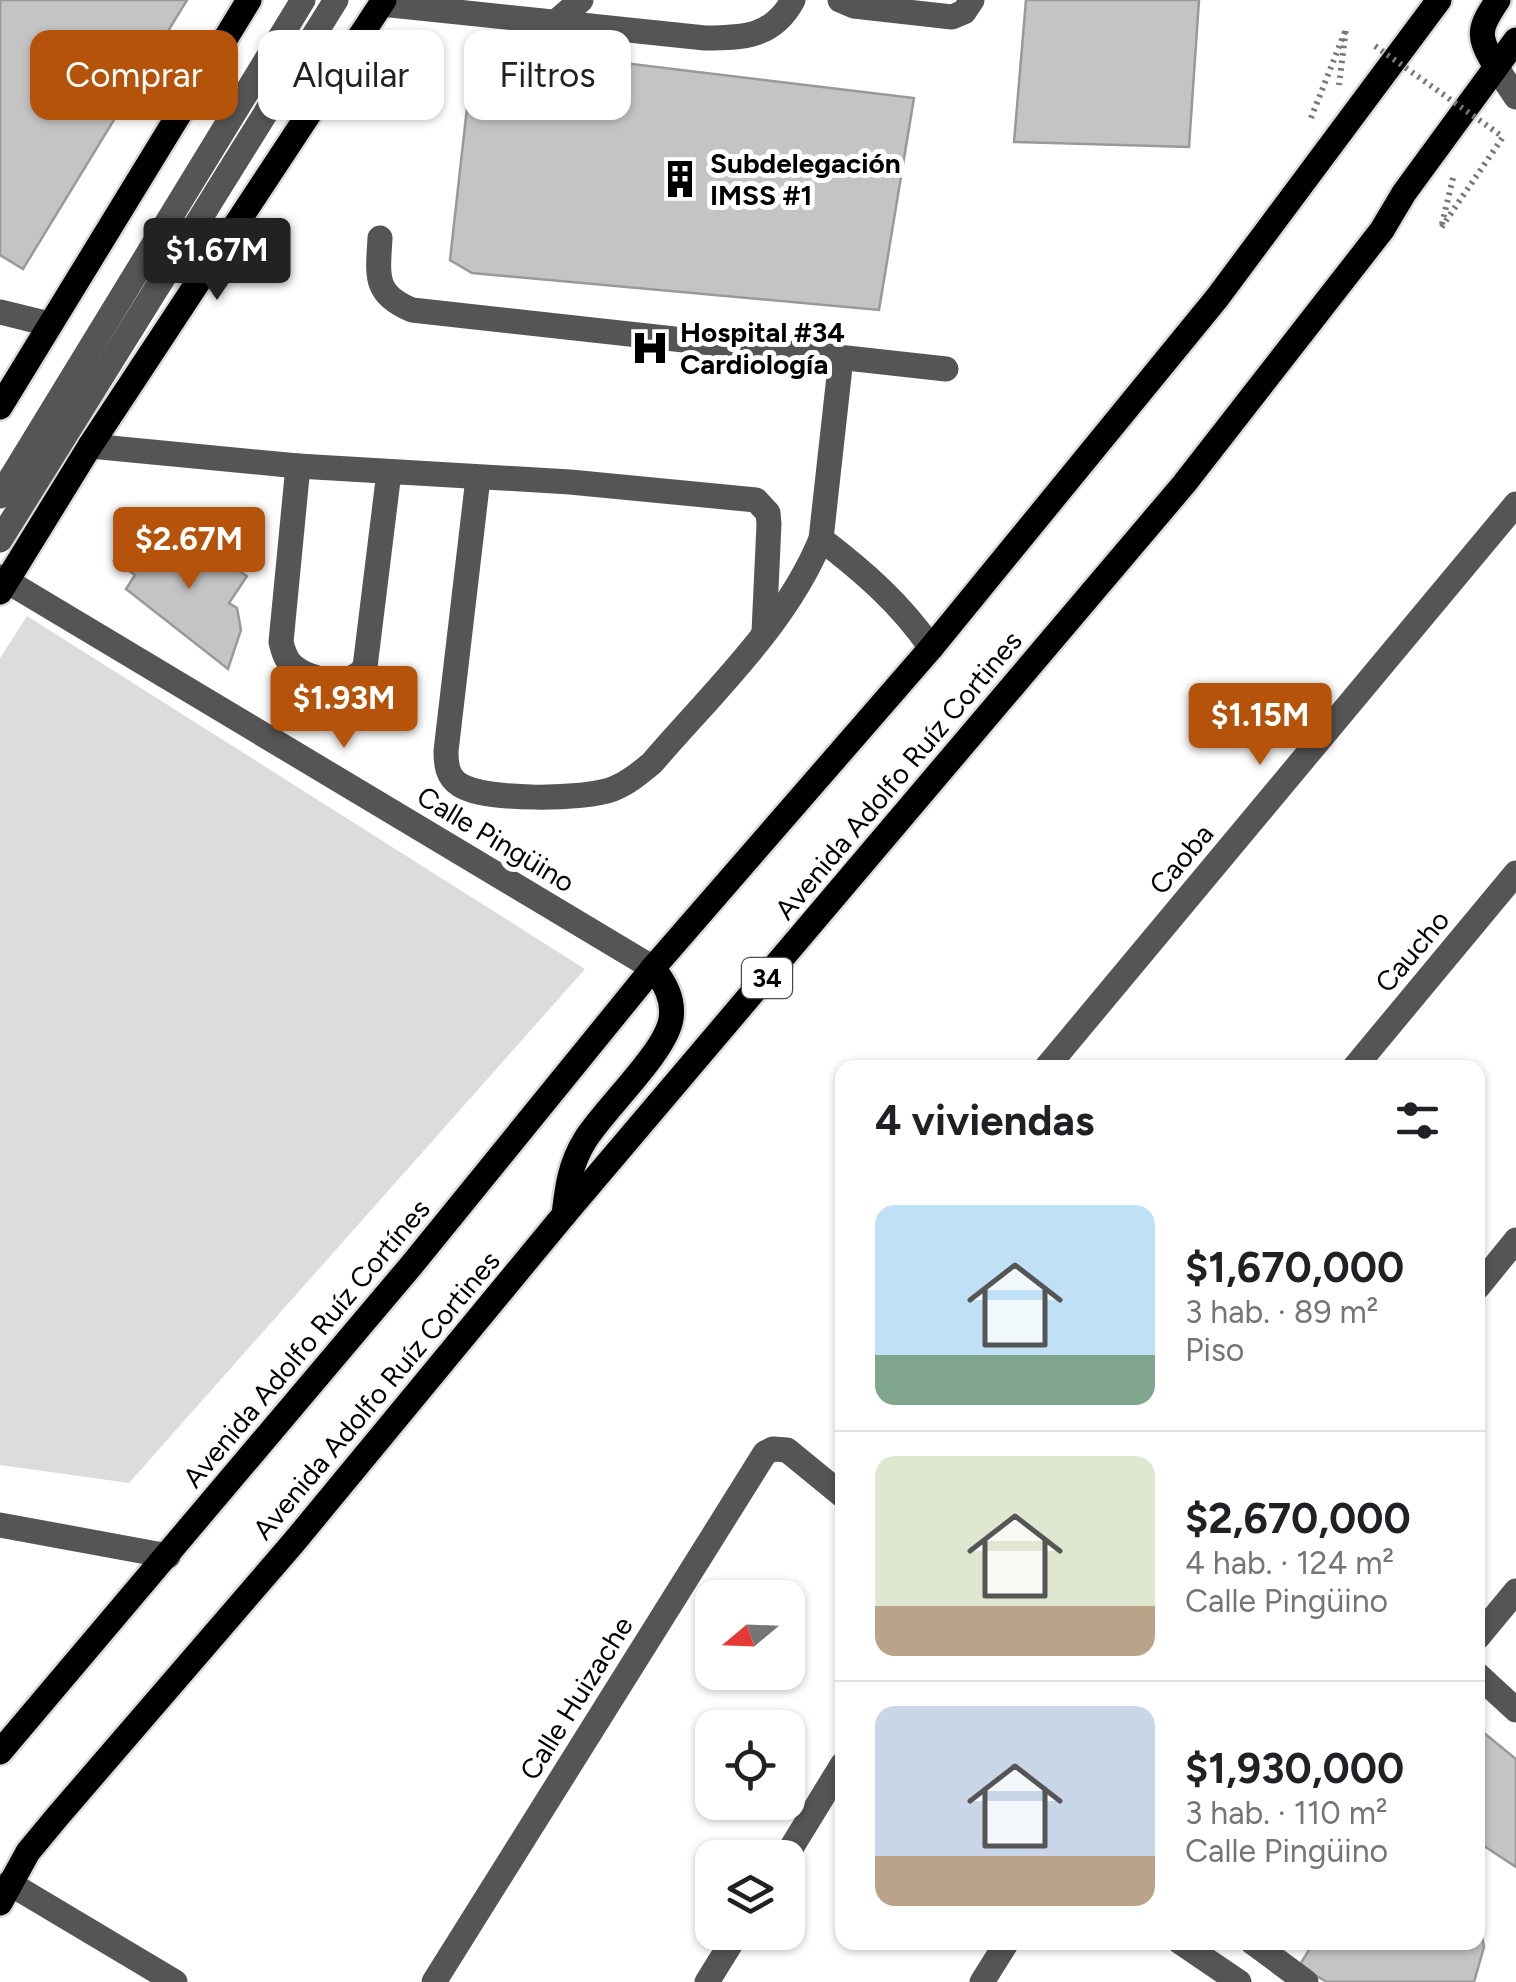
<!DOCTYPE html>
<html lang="es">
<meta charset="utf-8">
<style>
body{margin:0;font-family:Figtree,sans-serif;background:#f6f6f6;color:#202124;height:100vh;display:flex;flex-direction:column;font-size:38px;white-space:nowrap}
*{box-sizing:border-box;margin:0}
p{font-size:32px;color:#757577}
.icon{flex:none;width:55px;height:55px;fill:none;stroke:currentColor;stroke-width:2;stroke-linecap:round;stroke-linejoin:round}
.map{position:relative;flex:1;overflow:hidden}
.details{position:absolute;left:835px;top:1060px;width:650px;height:890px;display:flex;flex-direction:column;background:#fff;border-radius:20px;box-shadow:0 2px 8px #0004}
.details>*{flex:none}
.guide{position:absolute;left:30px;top:30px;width:655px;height:90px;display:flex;gap:20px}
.needle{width:65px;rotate:251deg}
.fabs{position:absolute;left:695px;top:1580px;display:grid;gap:20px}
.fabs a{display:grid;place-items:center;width:110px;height:110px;border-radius:20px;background:#fff;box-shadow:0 2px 8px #0004;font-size:50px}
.price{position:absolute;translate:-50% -85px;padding:0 22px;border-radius:10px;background:#b45309;color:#fff;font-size:32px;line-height:65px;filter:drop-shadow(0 2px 5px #0008)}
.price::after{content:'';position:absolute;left:50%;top:60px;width:30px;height:22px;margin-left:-15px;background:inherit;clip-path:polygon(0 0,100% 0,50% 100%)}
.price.on{background:#222;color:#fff}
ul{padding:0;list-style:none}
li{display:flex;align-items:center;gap:30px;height:250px;padding:0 40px}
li+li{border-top:2px solid #e0e0e0}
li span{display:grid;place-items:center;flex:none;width:280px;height:200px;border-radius:20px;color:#555}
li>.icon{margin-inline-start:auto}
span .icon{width:120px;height:120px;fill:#fffc;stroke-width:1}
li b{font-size:42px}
h2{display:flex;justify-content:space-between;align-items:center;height:120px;padding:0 40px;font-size:42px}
.tag{padding:0 35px;border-radius:20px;background:#fff;box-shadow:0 2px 8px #0004;font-size:35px;line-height:90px}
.tag.on{background:#b45309;color:#fff}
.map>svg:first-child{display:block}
</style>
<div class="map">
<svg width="1516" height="1982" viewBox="0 0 1516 1982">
<rect width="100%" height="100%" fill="#fff"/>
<!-- green -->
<path fill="#dcdcdc" d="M27,616L585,969L129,1483L0,1465V658Z"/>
<!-- building -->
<g fill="#c4c4c4" stroke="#999" stroke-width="2.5">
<path d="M0,0H187L23,269L0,255Z"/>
<path d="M1026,0H1199L1189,147L1014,142Z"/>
<path d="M474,45L914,98L879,310L472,273L450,260Z"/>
<path d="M168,526L247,576L229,603L237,608L241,630L228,669L126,589L135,575L114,561L123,548L145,561Z"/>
<path d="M1478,1728L1516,1759V1867L1478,1842Z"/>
<path d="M1478,1914L1484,1947L1474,1982H1327L1299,1966L1314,1942H1478Z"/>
</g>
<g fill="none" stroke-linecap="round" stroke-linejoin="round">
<!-- major casing -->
<g stroke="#dbdbdb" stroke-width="30">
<g id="major">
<path d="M1496,67C1477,36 1478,29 1498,0"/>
<path d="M0,407L249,0"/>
<path d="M0,592L90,446L384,0"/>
<path d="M564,1215C567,1188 570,1164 585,1140C605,1108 666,1052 671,1019C674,999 665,983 653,968"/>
<path d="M0,1752L410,1267L653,968L931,648L1217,298L1439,0"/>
<path d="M0,1903L28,1852L57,1817L294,1542L564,1215L1184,484L1382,230L1404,193L1516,40"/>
</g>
</g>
<!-- path -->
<g stroke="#777" stroke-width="6" stroke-dasharray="2.5 5" stroke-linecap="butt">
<path d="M1311,118L1346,29L1339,85"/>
<path d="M1453,178L1441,228L1503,137"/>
</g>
<!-- minor -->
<g stroke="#555" stroke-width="25">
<path d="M840,0L854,6L952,17L964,12L972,0"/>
<path d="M381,4L705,38C744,38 773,37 793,0"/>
<path d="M557,21L581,0"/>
<path d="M1496,67L1516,97"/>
<path d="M380,238C378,275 373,294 412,310L946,369"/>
<path d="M0,312L49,324"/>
<path d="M841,358L821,539C863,571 901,604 931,648"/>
<path d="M90,446L298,466"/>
<path d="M389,472L365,667C351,689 308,681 291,664C285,658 283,650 281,642L298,466L570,482L756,500L768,513L769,524L764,632"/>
<path d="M478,478L446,751C446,764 447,777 460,785C485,801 585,800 613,789C628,783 640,773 652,763C711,694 786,625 821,539"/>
<path d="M0,496L303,0"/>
<path d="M0,540L336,0"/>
<path d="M0,577L653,968"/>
<path d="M1046,1068L1516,504"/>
<path d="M1354,1068L1516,873"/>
<path d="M1478,1287L1516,1240"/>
<path d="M0,1525L168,1556"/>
<path d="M1478,1637L1516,1591"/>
<path d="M1478,1675L1516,1710"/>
<path d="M785,1858L842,1765"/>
<path d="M9,1883L175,1982"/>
<path d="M1180,1942L1239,1982"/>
<path d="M1252,1942L1306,1982"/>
<path d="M434,1982L765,1453L773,1449L787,1450L842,1495"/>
<path d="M707,1982L738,1932"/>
<path d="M982,1982L1007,1942"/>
</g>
<!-- major -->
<use href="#major" stroke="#000" stroke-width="25"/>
<!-- path-bridge -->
<path stroke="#777" stroke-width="6" stroke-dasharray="2.5 5" stroke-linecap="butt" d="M1375,46L1503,137"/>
</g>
<!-- icons -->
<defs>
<g id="building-bare" transform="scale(3)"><path d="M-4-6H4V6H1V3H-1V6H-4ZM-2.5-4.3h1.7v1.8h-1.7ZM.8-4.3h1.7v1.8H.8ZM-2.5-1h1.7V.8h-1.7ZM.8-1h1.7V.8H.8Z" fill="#000" stroke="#fff" stroke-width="2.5" paint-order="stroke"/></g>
<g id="hospital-bare" transform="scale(3)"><path d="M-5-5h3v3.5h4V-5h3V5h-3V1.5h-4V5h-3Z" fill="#000" stroke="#fff" stroke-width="2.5" paint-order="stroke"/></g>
</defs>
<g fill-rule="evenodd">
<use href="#building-bare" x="680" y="179"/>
<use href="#hospital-bare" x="650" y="348"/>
</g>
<g text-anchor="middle" stroke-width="10" stroke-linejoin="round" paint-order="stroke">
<!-- shield labels -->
<rect fill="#fff" stroke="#4c4c4c" stroke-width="2.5" x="742" y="958" width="50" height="40" rx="8"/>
<g font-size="25" font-weight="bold" fill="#000">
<text x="767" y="987">34</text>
</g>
<!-- poi labels -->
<g font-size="28" font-weight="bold" fill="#000" stroke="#fff" text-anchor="start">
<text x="710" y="173">Subdelegación<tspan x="710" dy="32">IMSS #1</tspan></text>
<text x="680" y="342">Hospital #34<tspan x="680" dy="32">Cardiología</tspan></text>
</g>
<!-- street labels -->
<g font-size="28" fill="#000" stroke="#fff">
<text transform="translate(898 775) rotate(-50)" y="10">Avenida Adolfo Ruíz Cortines</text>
<text transform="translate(496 839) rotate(31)" y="10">Calle Pingüino</text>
<text transform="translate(1181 859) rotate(-50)" y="10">Caoba</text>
<text transform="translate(1412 951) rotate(-50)" y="10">Caucho</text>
<text transform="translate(306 1343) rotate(-50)" y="10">Avenida Adolfo Ruíz Cortínes</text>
<text transform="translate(376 1395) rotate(-50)" y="10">Avenida Adolfo Ruíz Cortines</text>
<text transform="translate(576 1698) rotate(-58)" y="10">Calle Huizache</text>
</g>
</g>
</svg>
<div class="fabs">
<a><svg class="needle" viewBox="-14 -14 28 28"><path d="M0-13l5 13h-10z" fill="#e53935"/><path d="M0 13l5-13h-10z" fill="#757577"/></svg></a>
<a><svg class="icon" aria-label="locate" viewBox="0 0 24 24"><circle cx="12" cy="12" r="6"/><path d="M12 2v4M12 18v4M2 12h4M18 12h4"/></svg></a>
<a><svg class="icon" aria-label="layers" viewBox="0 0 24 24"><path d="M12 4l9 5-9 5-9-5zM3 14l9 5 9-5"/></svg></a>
</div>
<b class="price on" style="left:217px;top:303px">$1.67M</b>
<b class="price" style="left:189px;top:592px">$2.67M</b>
<b class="price" style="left:344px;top:751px">$1.93M</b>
<b class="price" style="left:1260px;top:768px">$1.15M</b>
<div class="guide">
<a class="tag on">Comprar</a>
<a class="tag">Alquilar</a>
<a class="tag">Filtros</a>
</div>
<section class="details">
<h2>4 viviendas<svg class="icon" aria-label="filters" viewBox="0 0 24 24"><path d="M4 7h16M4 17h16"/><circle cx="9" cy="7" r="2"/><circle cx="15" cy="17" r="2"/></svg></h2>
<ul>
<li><span style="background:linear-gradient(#bfe0f5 75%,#7fa58c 0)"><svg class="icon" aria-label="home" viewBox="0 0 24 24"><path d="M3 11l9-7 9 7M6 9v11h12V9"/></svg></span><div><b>$1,670,000</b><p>3 hab. · 89 m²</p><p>Piso</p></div></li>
<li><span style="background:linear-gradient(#dfe7d0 75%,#b9a48a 0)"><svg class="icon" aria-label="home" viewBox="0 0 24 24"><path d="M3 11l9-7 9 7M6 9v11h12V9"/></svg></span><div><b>$2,670,000</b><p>4 hab. · 124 m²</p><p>Calle Pingüino</p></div></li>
<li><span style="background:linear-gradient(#c9d6e8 75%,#b9a48a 0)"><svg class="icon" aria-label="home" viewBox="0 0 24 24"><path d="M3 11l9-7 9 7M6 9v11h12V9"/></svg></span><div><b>$1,930,000</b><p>3 hab. · 110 m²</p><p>Calle Pingüino</p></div></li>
</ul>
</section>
</div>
